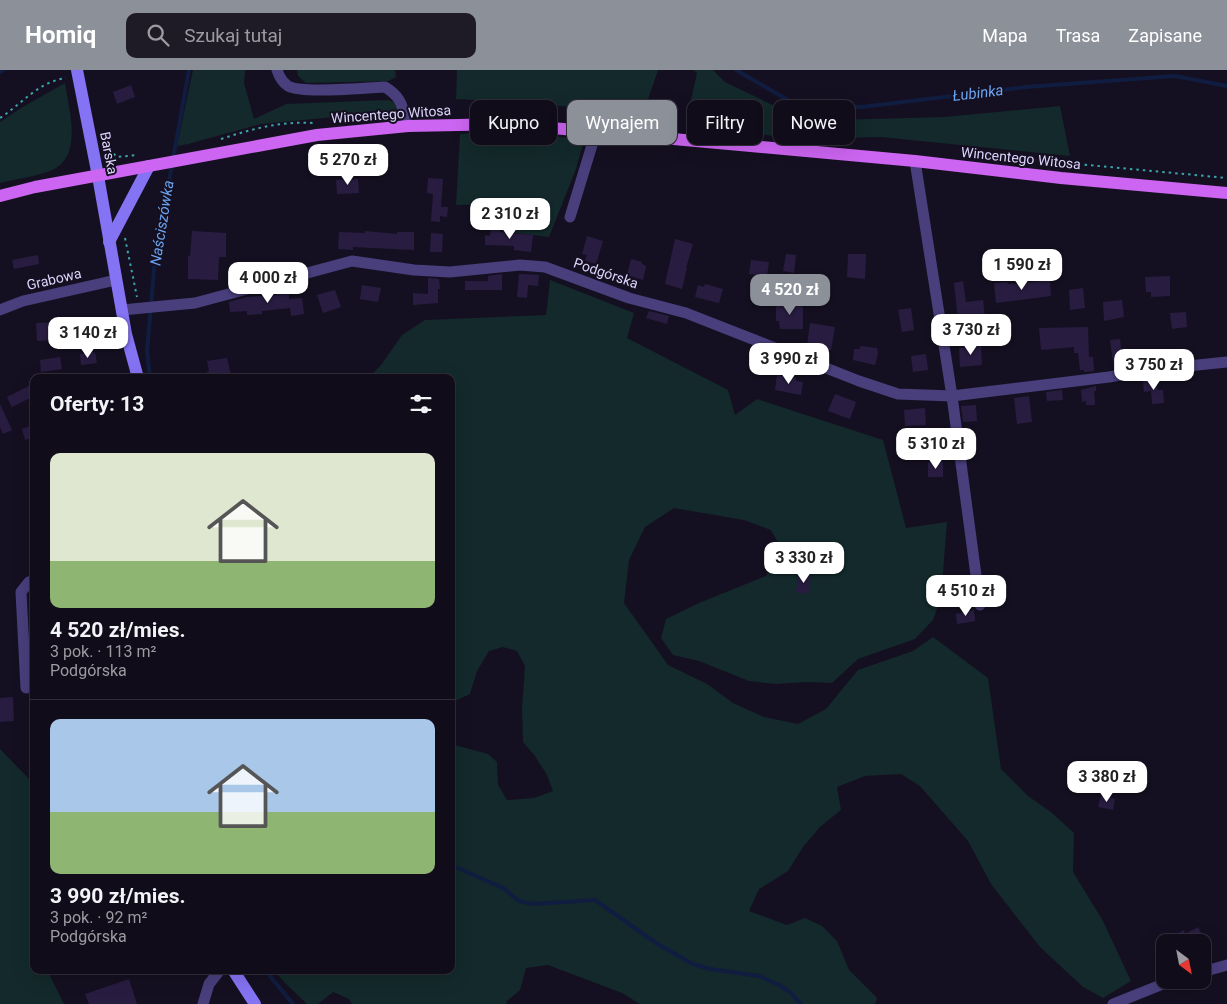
<!DOCTYPE html>
<html lang="pl">
<meta charset="utf-8">
<style>
body{margin:0;font-family:Roboto,sans-serif;background:#1e1a26;color:#f1f3f6;height:100vh;display:flex;flex-direction:column;font-size:19px;white-space:nowrap}
*{box-sizing:border-box;margin:0}
p{font-size:16px;color:#9c9ba2}
.icon{flex:none;width:28px;height:28px;fill:none;stroke:currentColor;stroke-width:2;stroke-linecap:round;stroke-linejoin:round}
.map{position:relative;flex:1;overflow:hidden}
.side{position:absolute;left:30px;top:304px;width:425px;height:600px;display:flex;flex-direction:column;background:#100c19;border-radius:10px;box-shadow:0 5px 20px #0002,0 0 0 1px #302c38}
.side>*{flex:none}
.top-card{position:absolute;left:470px;top:30px;width:475px;height:45px;display:flex;gap:10px}
.needle{width:32px;rotate:148deg}
.tools{position:absolute;left:1156px;top:864px;display:grid;gap:10px}
.tools a{display:grid;place-items:center;width:55px;height:55px;border-radius:10px;background:#100c19;box-shadow:0 5px 20px #0002,0 0 0 1px #302c38;font-size:25px}
.price{position:absolute;translate:-50% -42px;padding:0 11px;border-radius:10px;background:#fff;color:#222;font-size:16px;line-height:32px;filter:drop-shadow(0 1px 2px #0008)}
.price::after{content:'';position:absolute;left:50%;top:30px;width:15px;height:11px;margin-left:-8px;background:inherit;clip-path:polygon(0 0,100% 0,50% 100%)}
.price.current{background:#8c9099;color:#fff}
ul{padding:0;list-style:none}
li{display:grid;align-content:center;gap:10px;height:265px;padding:0 20px}
li+li{border-top:1px solid #302c38}
li span{display:grid;place-items:center;height:155px;border-radius:10px;color:#555}
li>.icon{margin-inline-start:auto}
span .icon{width:90px;height:90px;fill:#fffc;stroke-width:1}
li b{font-size:21px}
h2{display:flex;justify-content:space-between;align-items:center;height:60px;padding:0 20px;font-size:21px}
.pill{padding:0 18px;border-radius:10px;background:#100c19;box-shadow:0 5px 20px #0002,0 0 0 1px #302c38;font-size:18px;line-height:45px}
.pill.current{background:#8c9099;color:#fff}
header{display:flex;align-items:center;gap:30px;box-sizing:border-box;height:70px;padding:0 25px;background:#8c9099;color:#fff}
header strong{font-size:24px}
nav{display:flex;gap:28px;margin-inline-start:auto;font-size:18px}
.search{width:350px;height:45px;background:#1e1a26;display:flex;align-items:center;gap:12px;box-sizing:border-box;padding:0 18px;border-radius:10px;color:#9c9ba2;font-size:19px}
.map>svg:first-child{display:block}
</style>
<header>
<strong>Homiq</strong>
<div class="search"><svg class="icon" aria-label="search" viewBox="0 0 24 24"><circle cx="10" cy="10" r="6"/><path d="M15 15l6 6"/></svg>Szukaj tutaj</div>
<nav><a>Mapa</a><a>Trasa</a><a>Zapisane</a></nav>
</header>
<div class="map">
<svg width="1227" height="934" viewBox="0 0 1227 934">
<rect width="100%" height="100%" fill="#151021"/>
<!-- green -->
<g fill="#13292b">
<path d="M193,0H245L244,13L254,49L286,34L388,30L397,33V41L261,54L188,74L177,76Z"/>
<path d="M297,0H395L396,7L388,11L306,13L298,6Z"/>
<path d="M457,0H658L643,44L531,33L456,29Z"/>
<path d="M693,0H713L725,12L787,42L833,50L944,47L1060,36L1070,86L881,67L791,69L686,52L697,3Z"/>
<path d="M65,13C69,41 84,88 50,101C34,107 16,109 0,113V52L21,38Z"/>
<path d="M514,61L584,70L576,99L549,167L507,162L511,134L456,135L460,64Z"/>
<path d="M550,210L634,243L627,268L728,320L735,345L757,329L883,370L906,458L947,452L941,527L933,550L915,569L858,589L832,613L806,612L775,614L749,611L699,591L673,585L661,568L666,549L699,533L766,506L781,478L771,460L744,450L674,438L645,457L629,490L624,533L668,595L707,614L733,633L764,647L798,654L826,639L858,600L913,581L933,567L988,608L1001,699L1028,726L1051,742L1074,763L1073,802L1103,851L1131,911L1103,928L1083,917L1040,877L991,814L968,771L920,716L901,704L865,706L837,717L841,740L820,757L803,777L788,801L759,819L749,841L787,855L805,848L822,856L837,871L849,900L877,928L875,934H640L622,923L548,895L526,898L520,920L506,932L507,934H352L349,929L333,922L318,934H307L284,912L274,900H451V674L488,684L497,692L498,715L507,730L534,728L553,721L547,705L535,686L523,672L522,638L525,596L517,581L503,577L489,581L477,601L470,624L451,633V308L369,307L381,295L402,265L425,250L546,245Z"/>
<path d="M0,679L31,711L29,767L34,801V900H47L64,934H0Z"/>
</g>
<g fill="none" stroke-linecap="round" stroke-linejoin="round">
<!-- stream -->
<g stroke="#101d40" stroke-width="4">
<path d="M736,0L795,34L862,37L1026,17L1175,6L1227,16"/>
<path d="M0,2L3,0"/>
<path d="M150,308L147,281L155,189L189,0"/>
<path d="M451,795L503,818L519,831L533,834L595,830L659,875L693,894L710,899L759,906L779,915L790,922L801,934"/>
<path d="M265,900L293,934"/>
</g>
</g>
<!-- building -->
<g fill="#281d41">
<path d="M131,15L135,27L117,34L113,22Z"/>
<path d="M428,108L443,109L441,137H448L447,147L440,146V152L431,151L433,124L427,123Z"/>
<path d="M358,109L359,123L337,124L336,110Z"/>
<path d="M491,158H500V162L533,165L531,182L514,180V176L485,175V165L490,166Z"/>
<path d="M192,161L226,163V187H219L218,210L188,209V185L190,187Z"/>
<path d="M365,161L397,164V162H414V180L353,177V180L338,179L339,162L365,163Z"/>
<path d="M431,163L443,164L442,182H430Z"/>
<path d="M587,166L603,171L596,194L585,191L587,185L582,184Z"/>
<path d="M675,169L693,174L686,198H687L682,219L665,214Z"/>
<path d="M786,184L796,185L794,203L783,201Z"/>
<path d="M848,184H866L865,209L847,207Z"/>
<path d="M38,185L39,194L14,199L12,190Z"/>
<path d="M631,189L642,192V194L646,196L643,210L627,205Z"/>
<path d="M751,190L769,192L767,206L749,204Z"/>
<path d="M502,204V220H465V211H488V206Z"/>
<path d="M519,204L539,205L538,216L528,215L527,228L517,227Z"/>
<path d="M1170,206V226L1151,227V222H1146L1145,207Z"/>
<path d="M428,208L439,209L440,219H438V233L413,235V223L428,224Z"/>
<path d="M1050,210L1051,226L996,233L994,213L1007,212L1008,214L1021,213Z"/>
<path d="M963,211L966,232L983,230L985,248L958,251L954,213Z"/>
<path d="M705,214L723,219L719,233L695,227L698,215L704,217Z"/>
<path d="M362,215L381,218L378,232L360,229Z"/>
<path d="M1083,218L1085,238L1070,240L1069,220Z"/>
<path d="M335,220L341,237L323,243L317,225Z"/>
<path d="M289,222V229L302,228L304,244L291,246L290,238L262,241V244L247,245V241L230,242L229,232L247,227L277,225L276,223Z"/>
<path d="M1122,230L1124,247L1104,251L1103,232Z"/>
<path d="M776,234H803V259H780L779,251H776Z"/>
<path d="M911,238L914,260L902,262L898,240Z"/>
<path d="M649,241L669,246L667,254L646,248Z"/>
<path d="M1186,242L1187,257L1172,259L1170,243Z"/>
<path d="M98,250L99,268L37,271L36,253Z"/>
<path d="M810,253L835,257L831,280L807,276Z"/>
<path d="M1088,257L1089,287H1093L1094,301L1084,302V300H1080L1078,283H1074V277L1041,280L1039,258Z"/>
<path d="M1120,269L1122,288L1130,287L1131,296L1114,299L1110,270Z"/>
<path d="M860,276L877,278L878,283L875,295L853,290L854,279H860Z"/>
<path d="M981,276L982,295L960,297L959,278Z"/>
<path d="M95,282L97,293L81,295L80,284Z"/>
<path d="M926,284L928,300L913,302L911,286Z"/>
<path d="M60,287L62,299L41,302L40,290Z"/>
<path d="M227,288L231,305L215,308H198L209,301L207,291Z"/>
<path d="M1191,303L1192,309L1176,310L1175,305Z"/>
<path d="M777,305L796,308V311L803,312L801,325L775,320Z"/>
<path d="M1156,309L1158,320H1163L1164,333L1152,334L1151,321L1144,322L1143,310Z"/>
<path d="M31,315L34,321V326L12,337L7,327Z"/>
<path d="M1096,316V321H1094L1095,335H1086V331L1082,332L1081,320Z"/>
<path d="M1062,320L1063,330L1047,331L1046,322Z"/>
<path d="M835,324L856,332L850,349L828,341Z"/>
<path d="M1029,326L1032,352L1017,354L1014,328Z"/>
<path d="M0,334L12,360L3,364L0,357Z"/>
<path d="M976,335L977,351L963,352L961,336Z"/>
<path d="M925,338L926,355L905,356L904,340Z"/>
<path d="M34,355V367L25,370L22,359Z"/>
<rect x="928" y="392" width="15" height="15"/>
<path d="M799,504L811,505L808,524L796,522Z"/>
<path d="M974,540L975,551L957,554L956,544Z"/>
<path d="M13,627L14,651L0,652V628Z"/>
<path d="M1101,726L1115,729L1113,740L1098,737Z"/>
<path d="M1198,857L1206,872H1161L1184,860L1185,864Z"/>
<path d="M129,909L137,934H89L85,924Z"/>
</g>
<g fill="none" stroke-linecap="round" stroke-linejoin="round">
<!-- path -->
<g stroke="#39a4aa" stroke-width="2" stroke-dasharray="2.5 4" stroke-linecap="butt">
<path d="M0,48C23,33 38,12 66,8"/>
<path d="M605,50L665,55"/>
<path d="M221,69C252,59 280,51 314,53"/>
<path d="M104,75L117,87L137,85"/>
<path d="M981,85L1227,108"/>
<path d="M125,168L137,227"/>
</g>
<!-- street -->
<g stroke="#483f7c" stroke-width="11">
<path d="M277,0C279,6 282,12 288,16C302,24 365,18 385,17C403,28 402,37 408,56"/>
<path d="M915,91L952,326L980,535"/>
<path d="M570,147L596,62"/>
<path d="M0,240L23,231L116,210"/>
<path d="M122,240L195,233L352,191L414,200L450,202L520,195L545,197L629,228L686,243L859,311L898,324L952,326L1109,307L1149,300L1227,292"/>
<path d="M26,618L21,522L29,512L34,511"/>
<path d="M1202,902L1227,895"/>
<path d="M203,934L209,914L220,900"/>
<path d="M1113,934L1173,910"/>
</g>
<!-- secondary -->
<g stroke="#8473f3" stroke-width="12">
<path d="M77,0L98,106L126,264L138,308"/>
<path d="M109,172L149,96"/>
<path d="M233,900L255,934"/>
</g>
<!-- primary -->
<path stroke="#cc65f1" stroke-width="12" d="M0,126L35,117L317,65L408,56L508,54L915,91L1061,108L1227,123"/>
</g>
<g text-anchor="middle" stroke-width="4" stroke-linejoin="round" paint-order="stroke">
<!-- street labels -->
<g font-size="14" fill="#ddd4fb" stroke="#151021">
<text transform="translate(391 44) rotate(-4)" y="5">Wincentego Witosa</text>
<text transform="translate(109 83) rotate(79)" y="5">Barska</text>
<text transform="translate(1021 88) rotate(6)" y="5">Wincentego Witosa</text>
<text transform="translate(606 203) rotate(19)" y="5">Podgórska</text>
<text transform="translate(54 209) rotate(-13)" y="5">Grabowa</text>
</g>
<!-- water labels -->
<g font-size="15" font-style="italic" fill="#6ba5f2" stroke="#151021">
<text transform="translate(978 23) rotate(-7)" y="5">Łubinka</text>
<text transform="translate(162 153) rotate(-81)" y="5">Naściszówka</text>
</g>
</g>
</svg>
<div class="tools">
<a><svg class="needle" viewBox="-14 -14 28 28"><path d="M0-13l5 13h-10z" fill="#e53935"/><path d="M0 13l5-13h-10z" fill="#9c9ba2"/></svg></a>
</div>
<b class="price" style="left:348px;top:116px">5 270 zł</b>
<b class="price" style="left:510px;top:170px">2 310 zł</b>
<b class="price" style="left:1022px;top:221px">1 590 zł</b>
<b class="price" style="left:268px;top:234px">4 000 zł</b>
<b class="price current" style="left:790px;top:246px">4 520 zł</b>
<b class="price" style="left:971px;top:286px">3 730 zł</b>
<b class="price" style="left:88px;top:289px">3 140 zł</b>
<b class="price" style="left:789px;top:315px">3 990 zł</b>
<b class="price" style="left:1154px;top:321px">3 750 zł</b>
<b class="price" style="left:936px;top:400px">5 310 zł</b>
<b class="price" style="left:804px;top:514px">3 330 zł</b>
<b class="price" style="left:966px;top:547px">4 510 zł</b>
<b class="price" style="left:1107px;top:733px">3 380 zł</b>
<div class="top-card">
<a class="pill">Kupno</a>
<a class="pill current">Wynajem</a>
<a class="pill">Filtry</a>
<a class="pill">Nowe</a>
</div>
<section class="side">
<h2>Oferty: 13<svg class="icon" aria-label="filters" viewBox="0 0 24 24"><path d="M4 7h16M4 17h16"/><circle cx="9" cy="7" r="2"/><circle cx="15" cy="17" r="2"/></svg></h2>
<ul>
<li><span style="background:linear-gradient(#dfe7d0 70%,#8fb573 0)"><svg class="icon" aria-label="home" viewBox="0 0 24 24"><path d="M3 11l9-7 9 7M6 9v11h12V9"/></svg></span><div><b>4 520 zł/mies.</b><p>3 pok. · 113 m²</p><p>Podgórska</p></div></li>
<li><span style="background:linear-gradient(#a9c7e8 60%,#8fb573 0)"><svg class="icon" aria-label="home" viewBox="0 0 24 24"><path d="M3 11l9-7 9 7M6 9v11h12V9"/></svg></span><div><b>3 990 zł/mies.</b><p>3 pok. · 92 m²</p><p>Podgórska</p></div></li>
</ul>
</section>
</div>
